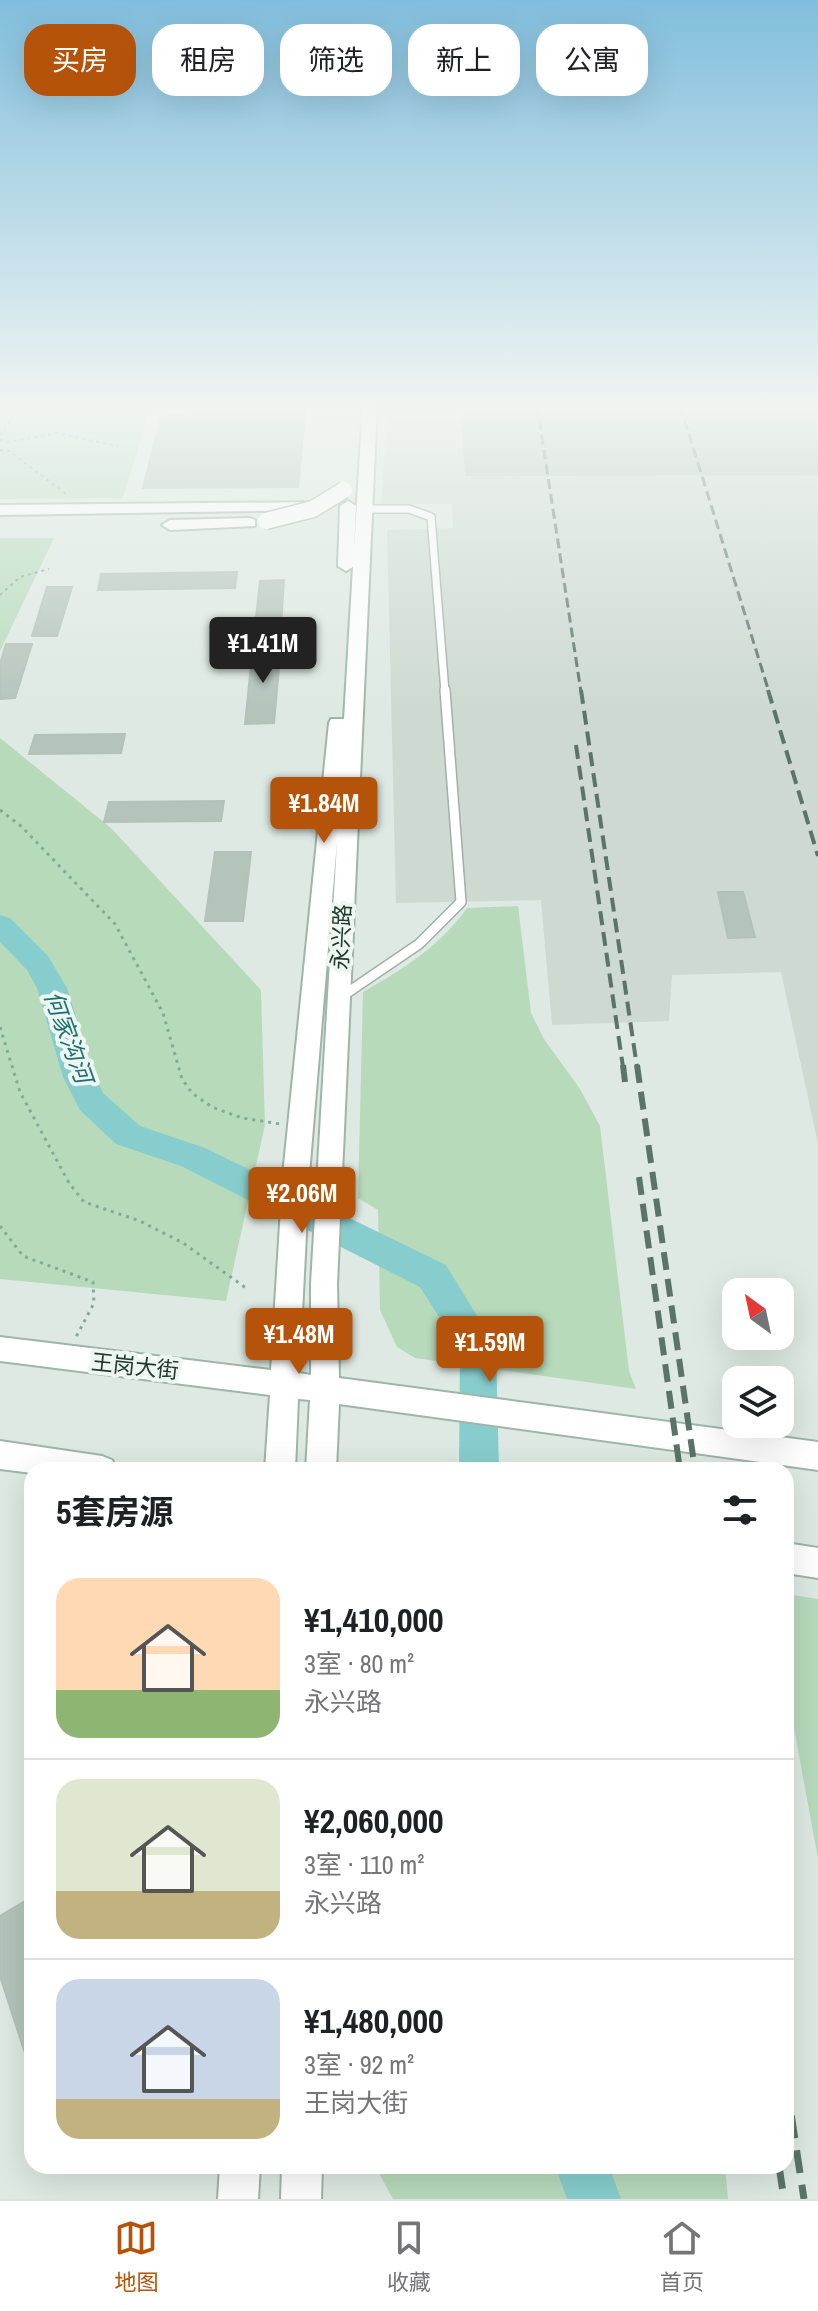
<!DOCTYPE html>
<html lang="zh">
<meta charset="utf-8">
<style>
body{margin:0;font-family:"Archivo Narrow","Noto Sans SC",sans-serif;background:#f6f6f6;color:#202124;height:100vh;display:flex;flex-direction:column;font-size:30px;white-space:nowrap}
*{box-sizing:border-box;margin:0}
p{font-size:26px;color:#757577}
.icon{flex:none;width:44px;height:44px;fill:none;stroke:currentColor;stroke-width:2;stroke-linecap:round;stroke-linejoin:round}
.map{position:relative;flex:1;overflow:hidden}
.details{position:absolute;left:24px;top:1462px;width:770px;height:712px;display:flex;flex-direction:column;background:#fff;border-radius:24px;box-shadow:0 8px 32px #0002}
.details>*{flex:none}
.guide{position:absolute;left:24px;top:24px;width:770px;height:72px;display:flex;gap:16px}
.needle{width:52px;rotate:327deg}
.buttons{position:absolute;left:722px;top:1278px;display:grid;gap:16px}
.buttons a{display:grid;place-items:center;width:72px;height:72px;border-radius:16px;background:#fff;box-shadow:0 8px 32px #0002;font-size:40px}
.price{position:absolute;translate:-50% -68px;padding:0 18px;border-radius:8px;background:#b45309;color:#fff;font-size:26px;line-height:52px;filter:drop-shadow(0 2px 4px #0008)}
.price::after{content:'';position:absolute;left:50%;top:48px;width:24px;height:18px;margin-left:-12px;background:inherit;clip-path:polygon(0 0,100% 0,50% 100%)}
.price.selected{background:#222;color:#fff}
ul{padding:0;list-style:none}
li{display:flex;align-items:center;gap:24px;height:200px;padding:0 32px}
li+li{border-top:2px solid #e0e0e0}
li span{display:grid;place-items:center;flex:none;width:224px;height:160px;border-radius:24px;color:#555}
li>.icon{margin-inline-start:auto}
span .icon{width:96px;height:96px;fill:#fffc;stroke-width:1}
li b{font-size:34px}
h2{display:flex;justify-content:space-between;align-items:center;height:96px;padding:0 32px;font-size:34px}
.chip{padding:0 28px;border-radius:24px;background:#fff;box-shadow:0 8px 32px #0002;font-size:28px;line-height:72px}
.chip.selected{background:#b45309;color:#fff}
.tab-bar{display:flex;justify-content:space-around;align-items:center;height:112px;border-top:2px solid #e0e0e0;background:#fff;font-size:22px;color:#757577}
.tab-bar a{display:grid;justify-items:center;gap:4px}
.tab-bar .selected{color:#b45309}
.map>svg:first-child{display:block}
</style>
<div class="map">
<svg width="818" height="2199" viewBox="0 0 818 2199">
<rect width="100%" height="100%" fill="#dee9e3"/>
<!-- built -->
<path fill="#cdd9d1" d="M388,405H818V1144L781,972L672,975L669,1021L552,1025L541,900L396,903L387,530L453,528L452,504H381Z"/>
<!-- green -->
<g fill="#b7dabb">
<path d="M0,405H151L123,498L0,499Z"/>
<path d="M0,538H54L0,651Z"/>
<path d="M0,738L111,828L261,990L265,1125L226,1301L0,1279Z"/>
<path d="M518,906L531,1013L544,1039L580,1089L600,1126L629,1371L636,1389L415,1358L397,1347L380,1310L378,1210L358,1198L363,992C402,970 441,945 467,908Z"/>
<path d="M786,1594L818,1599V1859L786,1684Z"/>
<path d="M375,2166H725L728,2199H393Z"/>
</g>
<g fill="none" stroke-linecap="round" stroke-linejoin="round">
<!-- river -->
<g fill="#87cdcd" fill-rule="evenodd">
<path d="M0,915L10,918L48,956L67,988L95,1077L103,1093L140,1126L205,1148L446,1265L496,1347L499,1470H459L460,1350L420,1287L181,1166L116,1144L80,1110L63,1077L37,988L27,970L0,942Z"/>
<path d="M555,2166H609L621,2199H567Z"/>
</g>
</g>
<!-- building -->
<g fill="#b4c4bb" stroke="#b1c2b8" stroke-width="2">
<path d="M192,405H306L298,487L143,488L161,416L189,415Z"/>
<path d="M461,405H818V474L466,475Z"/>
<path d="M237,572L235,588L98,590L101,574Z"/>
<path d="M284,580L281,626L255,627L260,581Z"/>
<path d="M47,587H72L57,636H32Z"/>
<path d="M6,644H32L15,698L0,699V664Z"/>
<path d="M281,645L274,723L245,724L253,646Z"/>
<path d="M125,734L121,753L29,754L35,735Z"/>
<path d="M224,801L221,821L104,822L109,802Z"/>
<path d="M215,852H251L243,921H205Z"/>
<path d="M718,892H743L755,937L728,938Z"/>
<path d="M32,1897V2075L0,1976V1916Z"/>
</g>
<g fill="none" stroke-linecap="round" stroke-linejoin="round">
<!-- lane-far1 casing -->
<g stroke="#a1b0a9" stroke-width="10">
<path id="lane-far1" d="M367,509H409L431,517L445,692"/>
</g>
<!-- lane casing -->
<g stroke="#a1b0a9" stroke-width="12">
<path id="lane" d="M338,999L419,944L461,902L445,690"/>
</g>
<!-- secondary casing -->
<g stroke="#9eb5a9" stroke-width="4">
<g id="secondary">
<path d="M363,405H377L337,1284L339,1378L818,1442V1470L339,1404L336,1470H306L310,1400L298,1399L295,1470H265L270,1395L0,1361V1337L271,1370L283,1175L329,723L331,719H344L353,567L346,571L338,566L340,506L348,501L356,506L354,550ZM337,842L311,1284V1375L299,1373L309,1175Z"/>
<path d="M321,502L329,507L326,510L0,515V505Z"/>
<path d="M250,518L255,520V526L170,530L162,525L170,520Z"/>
<path d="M0,1441L102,1456L112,1460L117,1470H32V1473L0,1469Z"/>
<path d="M786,1543L818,1548V1578L786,1573Z"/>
<path d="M220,2166H260L258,2199H218Z"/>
<path d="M282,2166H322L321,2199H281Z"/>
</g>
</g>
<!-- path-far1 -->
<g stroke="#80ac97" stroke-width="2" stroke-dasharray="3 4" stroke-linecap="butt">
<path d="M0,435L13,418V405"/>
<path d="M0,440L10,442L56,433L118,446"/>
<path d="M0,450L9,451L69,496"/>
<path d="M0,595L20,577L49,569"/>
</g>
<!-- path -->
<g stroke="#80ac97" stroke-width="3" stroke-dasharray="3 5" stroke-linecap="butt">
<path d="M0,810L22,827L115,924L163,1013L182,1079L192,1093L212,1107L242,1118L280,1124"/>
<path d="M0,1027L20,1092L69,1183L84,1202L140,1221L183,1243L246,1288"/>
<path d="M0,1226L23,1256L93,1282L94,1303L76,1337"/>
</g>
<!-- lane-far1 -->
<use href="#lane-far1" stroke="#fff" stroke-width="7"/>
<!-- lane -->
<use href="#lane" stroke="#fff" stroke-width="9"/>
<!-- secondary -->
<use href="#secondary" fill="#fff" fill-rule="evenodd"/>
<!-- rail-far3 -->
<g stroke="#5a7469" stroke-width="3" stroke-dasharray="10 5" stroke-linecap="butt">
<path d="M537,405L581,692"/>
<path d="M680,405L769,692"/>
</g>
<!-- rail-far2 -->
<g stroke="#5a7469" stroke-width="4" stroke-dasharray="14 7" stroke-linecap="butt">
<path d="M581,690L637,1067"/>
<path d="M768,690L818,856"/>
<path d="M576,745L623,1067"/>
</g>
<!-- rail-far1 -->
<g stroke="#5a7469" stroke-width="6" stroke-dasharray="18 9" stroke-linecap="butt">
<path d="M623,1065L625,1082"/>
<path d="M637,1065L695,1470"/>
<path d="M639,1177L680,1470"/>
</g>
<!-- rail -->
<g stroke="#5a7469" stroke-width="7" stroke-dasharray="23 12" stroke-linecap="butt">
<path d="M786,2081L804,2199"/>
<path d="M779,2166L784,2199"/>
</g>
<!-- secondary-bridge casing -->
<g stroke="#9eb5a9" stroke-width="19" stroke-linecap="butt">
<path id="secondary-bridge" d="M266,521L313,509L344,490"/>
</g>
<!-- secondary-bridge -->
<use href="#secondary-bridge" stroke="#fff" stroke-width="16"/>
</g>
<!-- sky -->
<linearGradient id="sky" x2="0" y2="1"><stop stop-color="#81bedd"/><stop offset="0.57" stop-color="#f0f5f2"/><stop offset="1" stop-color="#f0f5f2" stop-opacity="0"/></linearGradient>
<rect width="818" height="712" fill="url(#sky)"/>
<g text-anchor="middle" stroke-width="8" stroke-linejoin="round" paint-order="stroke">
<!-- street labels -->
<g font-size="22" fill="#20382e" stroke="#eef6f1">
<text transform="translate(341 937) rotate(-87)" y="8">永兴路</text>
<text transform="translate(135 1366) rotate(6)" y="8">王岗大街</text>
</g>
<!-- water labels -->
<g font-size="24" font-style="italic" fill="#1d7172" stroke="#eef6f1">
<text transform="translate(68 1037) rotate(70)" y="8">何家沟河</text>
</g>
</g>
</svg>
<div class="buttons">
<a><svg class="needle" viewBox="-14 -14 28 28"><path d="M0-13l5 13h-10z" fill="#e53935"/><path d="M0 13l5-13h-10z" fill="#757577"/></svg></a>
<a><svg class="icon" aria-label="layers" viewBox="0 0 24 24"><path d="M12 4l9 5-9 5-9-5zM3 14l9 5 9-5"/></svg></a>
</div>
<b class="price selected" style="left:263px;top:685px">¥1.41M</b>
<b class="price" style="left:324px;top:845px">¥1.84M</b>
<b class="price" style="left:302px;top:1235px">¥2.06M</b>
<b class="price" style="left:299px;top:1376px">¥1.48M</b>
<b class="price" style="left:490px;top:1384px">¥1.59M</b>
<div class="guide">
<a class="chip selected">买房</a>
<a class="chip">租房</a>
<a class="chip">筛选</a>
<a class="chip">新上</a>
<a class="chip">公寓</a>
</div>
<section class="details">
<h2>5套房源<svg class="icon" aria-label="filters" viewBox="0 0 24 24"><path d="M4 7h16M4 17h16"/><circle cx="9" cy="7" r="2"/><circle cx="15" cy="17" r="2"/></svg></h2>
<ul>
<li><span style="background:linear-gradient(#ffd9b3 70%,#8fb573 0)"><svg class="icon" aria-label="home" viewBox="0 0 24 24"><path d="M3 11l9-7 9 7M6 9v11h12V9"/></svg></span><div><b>¥1,410,000</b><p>3室 · 80 m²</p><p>永兴路</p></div></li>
<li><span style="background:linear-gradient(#dfe7d0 70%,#c2b280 0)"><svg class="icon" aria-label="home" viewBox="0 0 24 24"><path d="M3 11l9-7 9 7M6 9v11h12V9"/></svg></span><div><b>¥2,060,000</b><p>3室 · 110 m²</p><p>永兴路</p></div></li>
<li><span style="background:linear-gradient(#c9d6e8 75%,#c2b280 0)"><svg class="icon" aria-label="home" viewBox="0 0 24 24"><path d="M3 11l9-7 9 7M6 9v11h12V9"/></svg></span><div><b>¥1,480,000</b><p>3室 · 92 m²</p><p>王岗大街</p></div></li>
</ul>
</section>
</div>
<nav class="tab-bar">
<a class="selected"><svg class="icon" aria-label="map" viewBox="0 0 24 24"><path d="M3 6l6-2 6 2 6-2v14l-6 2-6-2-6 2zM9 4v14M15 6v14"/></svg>地图</a>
<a><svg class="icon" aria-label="saved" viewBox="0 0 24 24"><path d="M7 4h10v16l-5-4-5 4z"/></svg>收藏</a>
<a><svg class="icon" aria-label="home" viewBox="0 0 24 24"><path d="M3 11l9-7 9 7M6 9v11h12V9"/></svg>首页</a>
</nav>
